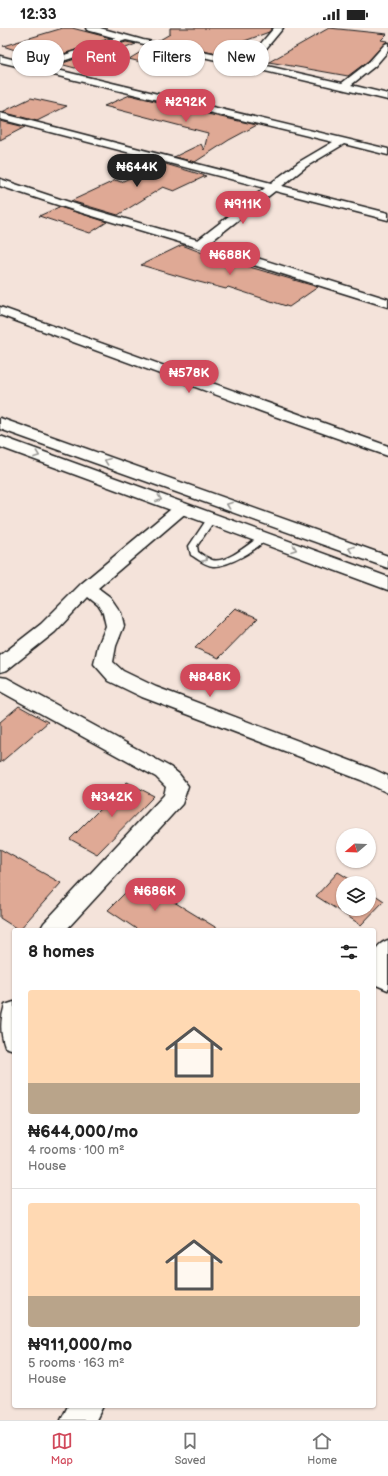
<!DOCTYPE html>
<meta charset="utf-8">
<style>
body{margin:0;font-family:"Balsamiq Sans",sans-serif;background:#f6f6f6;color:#222;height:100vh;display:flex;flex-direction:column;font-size:15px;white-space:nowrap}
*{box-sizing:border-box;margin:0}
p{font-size:13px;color:#767676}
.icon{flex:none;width:22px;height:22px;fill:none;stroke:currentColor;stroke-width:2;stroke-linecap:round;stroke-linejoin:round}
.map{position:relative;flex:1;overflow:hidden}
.sheet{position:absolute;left:12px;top:900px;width:364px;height:480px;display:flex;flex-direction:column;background:#fff;border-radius:4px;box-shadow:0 1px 3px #0004}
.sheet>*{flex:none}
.top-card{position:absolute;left:12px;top:12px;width:364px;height:36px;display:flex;gap:8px}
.needle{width:26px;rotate:251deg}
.tools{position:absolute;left:336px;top:800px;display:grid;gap:8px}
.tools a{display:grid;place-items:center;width:40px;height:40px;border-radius:50%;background:#fff;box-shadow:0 1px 3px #0004;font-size:20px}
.price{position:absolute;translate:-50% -34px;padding:0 9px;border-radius:14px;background:#d1495b;color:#fff;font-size:13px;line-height:26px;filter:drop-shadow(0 1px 2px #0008)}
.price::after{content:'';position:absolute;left:50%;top:24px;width:12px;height:9px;margin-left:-6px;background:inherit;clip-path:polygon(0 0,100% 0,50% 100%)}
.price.selected{background:#222;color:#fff}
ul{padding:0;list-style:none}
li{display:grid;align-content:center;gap:8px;height:212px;padding:0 16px}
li+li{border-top:1px solid #e0e0e0}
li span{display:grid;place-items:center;height:124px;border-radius:4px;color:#555}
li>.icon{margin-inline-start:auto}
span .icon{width:72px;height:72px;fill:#fffc;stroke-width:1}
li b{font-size:17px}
h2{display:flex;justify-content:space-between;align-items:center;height:48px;padding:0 16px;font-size:17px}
.tag{padding:0 14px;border-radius:18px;background:#fff;box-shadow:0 1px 3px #0004;font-size:14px;line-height:36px}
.tag.selected{background:#d1495b;color:#fff}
.status{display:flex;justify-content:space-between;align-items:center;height:28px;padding:0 20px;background:#fff;direction:ltr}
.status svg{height:11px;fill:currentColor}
.dock{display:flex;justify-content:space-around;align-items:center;height:56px;border-top:1px solid #e0e0e0;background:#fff;font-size:11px;color:#767676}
.dock a{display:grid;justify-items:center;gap:2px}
.dock .selected{color:#d1495b}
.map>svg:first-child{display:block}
</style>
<div class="status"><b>12:33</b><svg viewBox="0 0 49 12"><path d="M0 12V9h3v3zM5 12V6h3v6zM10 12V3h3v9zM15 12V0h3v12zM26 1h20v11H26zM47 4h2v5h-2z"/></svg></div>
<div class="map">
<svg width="388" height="1392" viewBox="0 0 388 1392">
<rect width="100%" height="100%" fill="#f4e3da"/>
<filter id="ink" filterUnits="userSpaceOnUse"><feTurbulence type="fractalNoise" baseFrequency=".025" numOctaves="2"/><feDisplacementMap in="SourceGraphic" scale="8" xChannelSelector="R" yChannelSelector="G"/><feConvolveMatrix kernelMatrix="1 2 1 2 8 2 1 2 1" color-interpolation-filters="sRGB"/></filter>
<g filter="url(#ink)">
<!-- building -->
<g fill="#dfa995" stroke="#1c1c1c">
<path d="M63,0H72L111,10L45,32L3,18Z"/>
<path d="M170,0H272L269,4L212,25L158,13L170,6Z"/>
<path d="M329,0L387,6L381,12L387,13L368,33L348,48L269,34Z"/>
<path d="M126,14L136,16L75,40L60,36Z"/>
<path d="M149,19L199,30L168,41L129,31Z"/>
<path d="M130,67L216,88L257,97L229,112L195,134L174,129L201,116L204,122L208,105L104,78Z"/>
<path d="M31,70L67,78L37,93L2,84Z"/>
<path d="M0,93L25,99L0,112Z"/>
<path d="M162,135L206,148L174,163L163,159L118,187L71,173L116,152L121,154Z"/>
<path d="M59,179L76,184L107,194L90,205L39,188Z"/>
<path d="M182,217L234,237L236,235L318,259L289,279L228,259L226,261L195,253L141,237Z"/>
<path d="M235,580L258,590L219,630L195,620Z"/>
<path d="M19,678L48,694L0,735V694Z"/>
<path d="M127,754L154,768L97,826L70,811Z"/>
<path d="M0,821L61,855L19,902L0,890Z"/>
<path d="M338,844L356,855H343V881H369V863L384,873L361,897L316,868Z"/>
<path d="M138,852L220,902H138L108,882Z"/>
</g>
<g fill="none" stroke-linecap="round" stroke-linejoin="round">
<!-- service casing -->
<g stroke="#1c1c1c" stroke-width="3">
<path id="service" d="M209,488H212L216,490L197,518L198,524C202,527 207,530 212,532C226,536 249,516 260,508H266L267,510C258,521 228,539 213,538C205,537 198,531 191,527L189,518Z"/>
</g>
<!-- minor casing -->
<g stroke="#1c1c1c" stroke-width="3">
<g id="minor">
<path d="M86,0H100L143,12L246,33L274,0H283L254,35L342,55L369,34L385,16L388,15V23L375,38L351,57L388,66V72L248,39L126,12L45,39L388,121V127L344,116L307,138L282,158L388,185V192L275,163L209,215L388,271V279L196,219L76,183L0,158V151L84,179L198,212L265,160L0,91V85L271,155L299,134L333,114L0,34V28L34,37L116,10L87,2Z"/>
<path d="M0,279L388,418V428L263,384L0,287Z"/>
<path d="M182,475L188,477L190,480L188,483L98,560L110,569L121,585L124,598L116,618L113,634L123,643L156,659L375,742L388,748V765L361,752L142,669L109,653L94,636L98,618L106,598L103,585L98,577L88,569L55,604L7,642L0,644V628L41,596L81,556L176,477Z"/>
<path d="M0,649L7,650L170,739L179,746L188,758L182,776L66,902H40L44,895L164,767L166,759L156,749L0,663Z"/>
<path d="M388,912V962L374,956C374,938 368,919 388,912Z"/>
<path d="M14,974V1022L5,1019C0,1005 0,992 5,977Z"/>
<path d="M68,1378H103L96,1392H61Z"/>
</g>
</g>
<!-- trunk casing -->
<g stroke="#1c1c1c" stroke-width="3">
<g id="trunk">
<path d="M0,390L388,528V540L0,401Z"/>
<path d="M0,408L388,549V562L0,419Z"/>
</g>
</g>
<!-- service -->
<use href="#service" fill="#fdfcf7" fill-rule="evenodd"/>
<!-- minor -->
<use href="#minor" fill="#fdfcf7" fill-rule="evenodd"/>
<!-- trunk -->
<use href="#trunk" fill="#fdfcf7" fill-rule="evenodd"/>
</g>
<!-- one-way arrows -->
<defs><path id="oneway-chevron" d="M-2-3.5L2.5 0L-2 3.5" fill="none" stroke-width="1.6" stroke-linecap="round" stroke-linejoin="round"/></defs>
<g stroke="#989794">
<use href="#oneway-chevron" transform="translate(37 427) rotate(20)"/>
<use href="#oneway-chevron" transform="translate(107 433) rotate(-160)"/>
<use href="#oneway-chevron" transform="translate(159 471) rotate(20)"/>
<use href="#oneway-chevron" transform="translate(229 477) rotate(-160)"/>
<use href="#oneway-chevron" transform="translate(294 521) rotate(20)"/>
<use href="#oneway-chevron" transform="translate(351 521) rotate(-160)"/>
<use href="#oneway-chevron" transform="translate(205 531) rotate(27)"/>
</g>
</g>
</svg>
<div class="tools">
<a><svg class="needle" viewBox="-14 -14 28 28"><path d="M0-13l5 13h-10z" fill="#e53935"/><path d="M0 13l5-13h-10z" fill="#767676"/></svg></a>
<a><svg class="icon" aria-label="layers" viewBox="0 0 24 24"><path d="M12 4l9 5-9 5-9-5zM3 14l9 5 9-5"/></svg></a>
</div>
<b class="price" style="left:186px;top:95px">₦292K</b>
<b class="price selected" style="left:137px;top:160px">₦644K</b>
<b class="price" style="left:243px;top:197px">₦911K</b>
<b class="price" style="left:230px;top:248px">₦688K</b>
<b class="price" style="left:189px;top:366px">₦578K</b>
<b class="price" style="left:210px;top:670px">₦848K</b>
<b class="price" style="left:112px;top:790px">₦342K</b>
<b class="price" style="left:155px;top:884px">₦686K</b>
<div class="top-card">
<a class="tag">Buy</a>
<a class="tag selected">Rent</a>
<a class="tag">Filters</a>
<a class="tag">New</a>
</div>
<section class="sheet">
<h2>8 homes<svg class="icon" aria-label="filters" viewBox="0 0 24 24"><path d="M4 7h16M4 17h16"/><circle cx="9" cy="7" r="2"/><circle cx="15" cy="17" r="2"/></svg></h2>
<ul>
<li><span style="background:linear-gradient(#ffd9b3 75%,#b9a48a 0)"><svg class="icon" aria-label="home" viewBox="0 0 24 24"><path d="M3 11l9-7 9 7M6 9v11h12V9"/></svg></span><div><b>₦644,000/mo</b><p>4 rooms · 100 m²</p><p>House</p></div></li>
<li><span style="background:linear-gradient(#ffd9b3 75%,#b9a48a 0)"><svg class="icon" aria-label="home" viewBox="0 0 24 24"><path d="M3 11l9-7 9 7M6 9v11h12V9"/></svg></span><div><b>₦911,000/mo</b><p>5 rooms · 163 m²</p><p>House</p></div></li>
</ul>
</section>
</div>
<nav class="dock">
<a class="selected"><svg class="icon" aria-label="map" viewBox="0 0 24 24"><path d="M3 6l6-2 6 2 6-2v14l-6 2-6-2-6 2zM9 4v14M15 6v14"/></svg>Map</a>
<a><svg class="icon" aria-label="saved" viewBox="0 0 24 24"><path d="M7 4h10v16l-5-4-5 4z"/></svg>Saved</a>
<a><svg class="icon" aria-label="home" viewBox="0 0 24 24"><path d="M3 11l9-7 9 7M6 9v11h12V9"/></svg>Home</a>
</nav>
